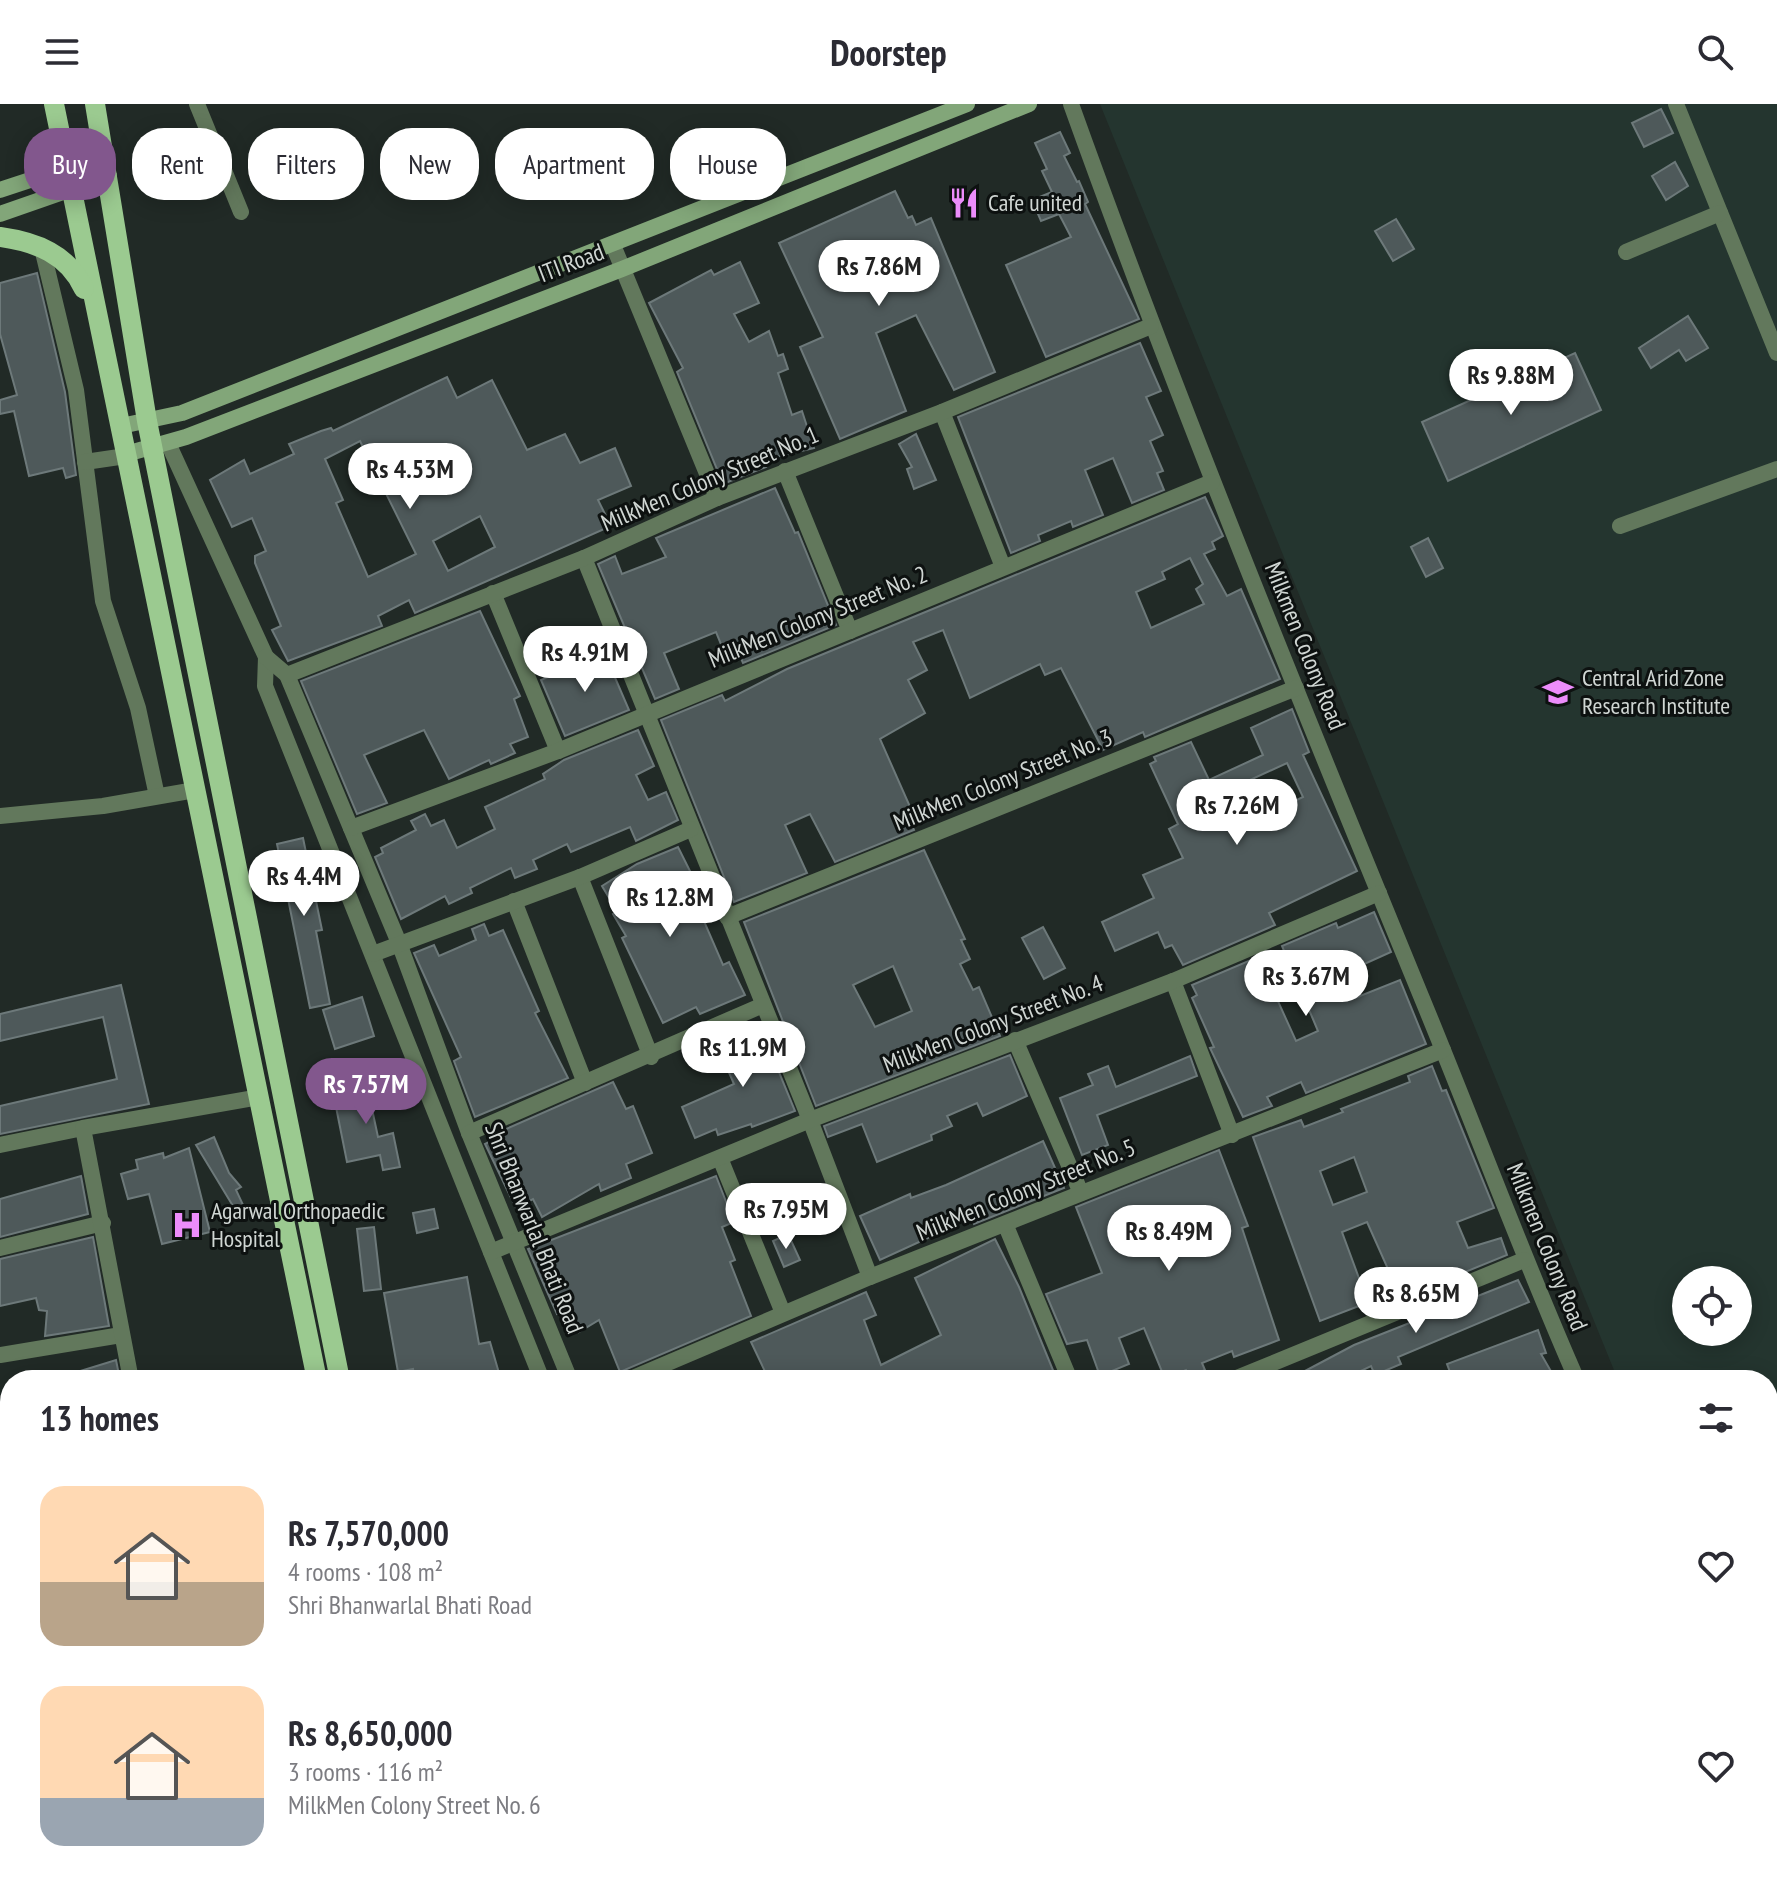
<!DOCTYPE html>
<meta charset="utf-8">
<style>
body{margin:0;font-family:"PT Sans Narrow",sans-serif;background:#f7f7f7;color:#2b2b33;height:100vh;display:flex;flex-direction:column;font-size:30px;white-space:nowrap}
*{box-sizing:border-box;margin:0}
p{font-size:26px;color:#7c7c81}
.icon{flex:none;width:44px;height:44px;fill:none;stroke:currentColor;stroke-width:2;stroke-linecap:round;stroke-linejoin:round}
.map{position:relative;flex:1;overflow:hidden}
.details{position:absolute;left:0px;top:1266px;width:1778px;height:514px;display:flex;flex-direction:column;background:#fff;border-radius:32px 32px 0 0;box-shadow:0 4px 20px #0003}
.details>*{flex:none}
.banner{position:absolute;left:24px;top:24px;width:800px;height:72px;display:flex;gap:16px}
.tools{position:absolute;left:1672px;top:1162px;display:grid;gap:16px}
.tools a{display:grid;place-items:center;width:80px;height:80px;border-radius:50%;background:#fff;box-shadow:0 4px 20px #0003;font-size:40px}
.price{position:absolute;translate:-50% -68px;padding:0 18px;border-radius:28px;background:#fff;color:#222;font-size:26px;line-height:52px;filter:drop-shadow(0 2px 4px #0008)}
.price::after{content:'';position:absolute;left:50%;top:48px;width:24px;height:18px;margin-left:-12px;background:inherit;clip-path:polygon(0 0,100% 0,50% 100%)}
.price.current{background:#82578d;color:#fff}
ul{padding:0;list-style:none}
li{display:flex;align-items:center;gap:24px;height:200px;padding:0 40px}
li span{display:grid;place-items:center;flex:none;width:224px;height:160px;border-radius:24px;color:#555}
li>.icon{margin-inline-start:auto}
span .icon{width:96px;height:96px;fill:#fffc;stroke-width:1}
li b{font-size:34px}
h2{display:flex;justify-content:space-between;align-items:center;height:96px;padding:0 40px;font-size:34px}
.pill{padding:0 28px;border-radius:32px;background:#fff;box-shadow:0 4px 20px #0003;font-size:28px;line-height:72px}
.pill.current{background:#82578d;color:#fff}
header{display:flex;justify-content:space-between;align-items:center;height:104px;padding:0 40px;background:#fff;font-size:36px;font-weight:600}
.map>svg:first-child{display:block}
</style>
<header><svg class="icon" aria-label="menu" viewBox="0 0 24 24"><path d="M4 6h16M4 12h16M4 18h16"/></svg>Doorstep<svg class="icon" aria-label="search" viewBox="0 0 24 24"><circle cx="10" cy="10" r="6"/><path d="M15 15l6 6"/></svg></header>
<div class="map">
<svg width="1777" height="1779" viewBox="0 0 1777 1779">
<rect width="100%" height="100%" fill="#212a26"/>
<!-- built -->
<path fill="#24352f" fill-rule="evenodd" d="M1100,0H1777V1666L1768,1644V1276H1618ZM1686,1176H1738V1228H1686Z"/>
<!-- building -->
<g fill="#4e595a" stroke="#6d797a" stroke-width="2" fill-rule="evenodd">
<path d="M1661,5L1673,29L1644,43L1632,19Z"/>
<path d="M1060,28L1070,49L1064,52L1077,78L1079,77L1088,98L1085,100L1139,215L1046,253L1006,161L1071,133L1059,110L1041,117L1032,96L1052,88L1042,67L1047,65L1035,39Z"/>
<path d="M1675,58L1688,82L1666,96L1652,72Z"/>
<path d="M895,87L908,114L912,112L916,121L931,114L995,268L954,286L916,211L876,229L906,307L840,335L800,243L823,233L779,139Z"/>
<path d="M1396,115L1414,145L1393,157L1375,127Z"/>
<path d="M740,158L759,199L734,210L749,238L769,227L778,252L783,250L788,265L778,269L792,311L802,307L814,344L763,356L766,363L723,380L677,268L683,264L649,199L711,166L714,171Z"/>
<path d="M37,169L65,288L76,371L66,374L63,364L29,372L14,307L0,310V296L17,291L0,230V179Z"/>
<path d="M1688,212L1708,244L1686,257L1679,246L1651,264L1639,244Z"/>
<path d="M1140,239L1161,287L1146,293L1163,331L1150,337L1163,367L1157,369L1164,386L1132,399L1113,354L1085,366L1103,411L1073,423L1071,417L1038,431L1040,437L1011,449L958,313Z"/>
<path d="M1575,249L1601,306L1448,377L1422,318Z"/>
<path d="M447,273L457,294L492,276L527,346L565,330L580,359L615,344L631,382L598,396L611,422L415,509L409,496L378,512L382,522L288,557L272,526L281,522L255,459V452L266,447L252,414L232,423L210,376L244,356L250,370L294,350L289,340L321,327L331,324L333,327ZM360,337L416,450L368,473L336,399L343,396L325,355ZM480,412L495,443L448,467L433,437Z"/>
<path d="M916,330L936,376L914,385L907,365L912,363L899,340Z"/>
<path d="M775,384L795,429L798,428L836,521L743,559L737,545L725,550L716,528L664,549L679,585L655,595L598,460L615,452L622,470L666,453L656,434Z"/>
<path d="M1205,393L1223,432L1212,438L1215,445L1204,450L1227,492L1241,485L1280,575L1145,633L1143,628L1103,646L1061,564L1045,571L1040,560L970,594L943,526L913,538L927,566L908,576L925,609L880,635L911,705L906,707L914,726L835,758L810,710L785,721L807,769L734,798L661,616L722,591L725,597L787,565ZM1190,454L1203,480L1196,485L1204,500L1151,524L1136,488L1165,475L1162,468Z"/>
<path d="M1428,434L1443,464L1426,473L1411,443Z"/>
<path d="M480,507L520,592L514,595L528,633L510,640L515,649L491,660L489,656L449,675L424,626L364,651L387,699L357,710L301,577Z"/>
<path d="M604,548L629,606L565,632L541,576Z"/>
<path d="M1292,605L1309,648L1303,651L1357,767L1269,809L1275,821L1183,861L1172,841L1165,844L1158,828L1115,847L1102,818L1154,794L1143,771L1183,754L1169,725L1178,720L1150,660L1156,657L1154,653L1191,638L1209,676L1263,651L1251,624ZM1287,659L1303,693L1256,716L1239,681Z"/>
<path d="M638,626L654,662L636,671L648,696L666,688L678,716L636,737L630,723L571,748L567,740L533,756L537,765L515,774L511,764L470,784L472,789L449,800L445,792L401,815L375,753L383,749L381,744L416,726L411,717L425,710L431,722L444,716L457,744L495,725L485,703L545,675L543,670L564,656Z"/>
<path d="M303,734L322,826L316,827L330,900L310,904L277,740Z"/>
<path d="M678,743L691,769L672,779L686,805L697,801L723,861L729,858L745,891L700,910L696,903L663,919L622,834L626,832L613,810L617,807L602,782L637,760Z"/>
<path d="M924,746L965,835L961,836L970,855L960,860L973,886L979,883L1000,932L816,1002L744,818ZM893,862L912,907L875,923L853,881Z"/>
<path d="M1374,808L1391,848L1342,870L1355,894L1400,876L1426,940L1306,989L1301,978L1267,993L1272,1002L1243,1013L1210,944L1214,943L1192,894L1197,891L1192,881L1258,853L1296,937L1318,927L1282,842L1336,819L1338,824Z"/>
<path d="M484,820L489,832L503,826L539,907L535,909L568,974L475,1013L454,957L461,953L414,849L434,841L439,852L476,836L472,825Z"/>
<path d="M1043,823L1065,864L1044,875L1022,834Z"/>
<path d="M121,881L149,1000L0,1030V1002L117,975L103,913L0,937V910Z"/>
<path d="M362,893L374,932L335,945L323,906Z"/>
<path d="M760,922L795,1007L752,1023L751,1020L718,1031L716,1025L695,1034L682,1003L734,980L717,941Z"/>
<path d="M1010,951L1027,992L983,1012L977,999L947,1012L952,1022L931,1031L932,1036L877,1058L862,1020L828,1033L824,1022Z"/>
<path d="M1190,952L1197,972L1097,1011L1108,1041L1082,1051L1060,994L1093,981L1088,970L1108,962L1116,983Z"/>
<path d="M1432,962L1442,987L1446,986L1494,1104L1457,1118L1468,1144L1501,1134L1507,1151L1401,1194L1398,1187L1320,1217L1253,1033L1301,1016L1304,1023L1343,1008L1341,1005L1410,978L1408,972ZM1354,1053L1367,1088L1333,1101L1320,1067ZM1367,1118L1392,1174L1363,1185L1342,1128Z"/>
<path d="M384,969L388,988L369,991L378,1033L393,1029L400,1063L383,1066L380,1051L347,1058L335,998L363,992L359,974Z"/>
<path d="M613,978L626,1005L633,1002L652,1049L626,1060L631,1074L601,1087L599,1080L542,1113L533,1095L516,1104L485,1040L499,1033L497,1029Z"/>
<path d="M214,1033L229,1069L241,1083L236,1086L244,1103L236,1107L196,1041Z"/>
<path d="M1043,1037L1064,1084L974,1120L970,1111L927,1128L930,1133L880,1156L860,1112L910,1090L911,1094L946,1081Z"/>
<path d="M189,1044L210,1128L162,1140L149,1090L128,1095L121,1070L138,1065L136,1056L163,1049L164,1054Z"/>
<path d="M1219,1046L1248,1122L1242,1124L1279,1236L1234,1253L1232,1247L1202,1259L1205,1266L1189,1273L1186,1266L1165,1275L1144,1224L1119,1234L1129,1260L1100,1272L1087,1236L1067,1240L1046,1190L1102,1169L1076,1103Z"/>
<path d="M81,1072L88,1110L0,1133V1095Z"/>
<path d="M716,1072L734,1118L722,1123L735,1156L730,1158L751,1212L620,1268L599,1216L579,1228L570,1206L557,1210L528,1145Z"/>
<path d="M434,1105L438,1124L417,1129L413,1109Z"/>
<path d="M374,1123L381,1185L364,1187L357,1125Z"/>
<path d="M788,1130L800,1156L784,1163L773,1137Z"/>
<path d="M93,1133L109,1222L45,1232L47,1207L39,1206L36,1194L0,1202V1155Z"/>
<path d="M995,1135L1019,1183L1057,1276H932L928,1268L913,1276H769L751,1238L866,1188L876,1211L864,1216L881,1261L941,1231L915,1174Z"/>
<path d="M467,1173L479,1240L490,1238L501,1276H415L413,1265L398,1268L384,1189Z"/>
<path d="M1518,1176L1529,1198L1398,1253L1401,1260L1375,1271L1371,1262L1342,1276H1288L1354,1241Z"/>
<path d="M1538,1226L1546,1249L1541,1250L1556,1276H1453L1447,1260Z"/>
<path d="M116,1256L120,1276H62L61,1273Z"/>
</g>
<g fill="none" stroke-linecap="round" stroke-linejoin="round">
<!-- street -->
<g stroke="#62785c" stroke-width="16">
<path d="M197,0L241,108"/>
<path d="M1071,0C1179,301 1300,597 1421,892C1474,1020 1521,1149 1577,1276"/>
<path d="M1676,0L1777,249"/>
<path d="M613,141L717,394"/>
<path d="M42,144L76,286L103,497L138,604L157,692"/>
<path d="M1626,148L1720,109"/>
<path d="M942,308L1003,463"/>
<path d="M168,339L266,553L265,582L542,1276"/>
<path d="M85,358L126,352"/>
<path d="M785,367L850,527"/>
<path d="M1620,422L1777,365"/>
<path d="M584,454L810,1016L870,1173"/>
<path d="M493,489L558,647"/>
<path d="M266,553L287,571L399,839L469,1029L570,1276"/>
<path d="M287,571L584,454L717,394L942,308L1151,222"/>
<path d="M0,712L103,702L195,686"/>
<path d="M351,724L558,647L1212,378"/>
<path d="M580,773L651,953"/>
<path d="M514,797L585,979"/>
<path d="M727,813L1296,584"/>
<path d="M373,850L580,773L691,725"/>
<path d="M1173,877L1232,1031"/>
<path d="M1015,936L1081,1089"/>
<path d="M469,1029L763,901"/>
<path d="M0,1041L83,1024"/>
<path d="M720,1054L783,1209"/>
<path d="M1006,1122L1070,1276"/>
<path d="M0,1144L103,1119"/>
<path d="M491,1148L810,1016L1173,877L1379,789"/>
<path d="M0,1251L121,1231"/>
<path d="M131,1276L83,1024L259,993"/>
<path d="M628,1276L870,1173L1443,946"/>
<path d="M1232,1276L1524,1156"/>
<path d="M1768,1452L1777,1449"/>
<path d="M0,1591L10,1590"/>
<path d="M0,1712L10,1710"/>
<path d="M1768,1738L1777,1761"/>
<path d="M318,1770L365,1779"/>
<path d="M732,1770L736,1779"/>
<path d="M764,1770L767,1779"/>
<path d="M1109,1770L1113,1779"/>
<path d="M1051,1779L1073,1770"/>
<path d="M1697,1779L1719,1770"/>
</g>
<!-- secondary -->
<g stroke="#82a679" stroke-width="16">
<path d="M0,86L106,51"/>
<path d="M0,110L109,72"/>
<path d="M121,322L182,309L967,0"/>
<path d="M126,350L186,333L622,165L1029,0"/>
<path d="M0,1404L10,1402"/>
</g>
<!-- primary -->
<g stroke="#9bca90" stroke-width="20">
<path d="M54,0L317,1276"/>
<path d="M95,0L147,317L340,1276"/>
<path d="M0,133C36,138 68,150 84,185"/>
<path d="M414,1770L416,1779"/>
<path d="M440,1770L441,1779"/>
</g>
</g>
<!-- icons -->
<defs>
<g id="restaurant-bare" transform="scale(2.4)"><path d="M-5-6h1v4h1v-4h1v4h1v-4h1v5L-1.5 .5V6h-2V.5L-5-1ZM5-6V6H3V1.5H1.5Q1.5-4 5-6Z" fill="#ec8cfb" stroke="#0d1110" stroke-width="2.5" paint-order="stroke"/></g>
<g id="university-bare" transform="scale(2.4)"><path d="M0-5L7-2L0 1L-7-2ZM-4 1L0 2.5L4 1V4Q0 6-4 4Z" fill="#ec8cfb" stroke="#0d1110" stroke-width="2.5" paint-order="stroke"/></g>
<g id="hospital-bare" transform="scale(2.4)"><path d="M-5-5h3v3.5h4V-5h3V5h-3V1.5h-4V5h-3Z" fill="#ec8cfb" stroke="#0d1110" stroke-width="2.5" paint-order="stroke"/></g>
</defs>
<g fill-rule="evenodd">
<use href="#restaurant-bare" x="964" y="99"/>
<use href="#university-bare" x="1558" y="588"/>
<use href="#hospital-bare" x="187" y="1121"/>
</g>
<g text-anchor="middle" stroke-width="6" stroke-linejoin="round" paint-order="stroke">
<!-- poi labels -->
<g font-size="24" fill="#d0d6d3" stroke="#0d1110" text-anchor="start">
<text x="988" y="107">Cafe united</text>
<text x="1582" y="582">Central Arid Zone<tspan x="1582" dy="28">Research Institute</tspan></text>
<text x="211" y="1115">Agarwal Orthopaedic<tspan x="211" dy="28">Hospital</tspan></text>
</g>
<!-- street labels -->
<g font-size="24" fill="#d0d6d3" stroke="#0d1110">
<text transform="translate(571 159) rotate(-21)" y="8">ITI Road</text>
<text transform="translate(710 375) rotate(-23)" y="8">MilkMen Colony Street No. 1</text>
<text transform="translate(818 513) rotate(-22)" y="8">MilkMen Colony Street No. 2</text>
<text transform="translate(1305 542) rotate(68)" y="8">Milkmen Colony Road</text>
<text transform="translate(1003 676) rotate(-22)" y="8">MilkMen Colony Street No. 3</text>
<text transform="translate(993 920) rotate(-21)" y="8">MilkMen Colony Street No. 4</text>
<text transform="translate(1026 1086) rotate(-22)" y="8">MilkMen Colony Street No. 5</text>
<text transform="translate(534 1124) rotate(68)" y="8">Shri Bhanwarlal Bhati Road</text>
<text transform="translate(1547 1143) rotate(68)" y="8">Milkmen Colony Road</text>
</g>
</g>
</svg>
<div class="tools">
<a><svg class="icon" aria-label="locate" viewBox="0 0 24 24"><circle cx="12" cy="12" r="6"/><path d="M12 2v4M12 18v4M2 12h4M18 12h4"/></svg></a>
</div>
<b class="price" style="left:879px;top:204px">Rs 7.86M</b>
<b class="price" style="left:1511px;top:313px">Rs 9.88M</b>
<b class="price" style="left:410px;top:407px">Rs 4.53M</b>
<b class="price" style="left:585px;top:590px">Rs 4.91M</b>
<b class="price" style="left:1237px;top:743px">Rs 7.26M</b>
<b class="price" style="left:304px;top:814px">Rs 4.4M</b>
<b class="price" style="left:670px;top:835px">Rs 12.8M</b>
<b class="price" style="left:1306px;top:914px">Rs 3.67M</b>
<b class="price" style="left:743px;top:985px">Rs 11.9M</b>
<b class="price current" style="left:366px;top:1022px">Rs 7.57M</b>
<b class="price" style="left:786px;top:1147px">Rs 7.95M</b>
<b class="price" style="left:1169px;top:1169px">Rs 8.49M</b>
<b class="price" style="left:1416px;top:1231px">Rs 8.65M</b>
<div class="banner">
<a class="pill current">Buy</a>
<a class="pill">Rent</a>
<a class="pill">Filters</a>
<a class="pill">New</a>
<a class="pill">Apartment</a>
<a class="pill">House</a>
</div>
<section class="details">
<h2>13 homes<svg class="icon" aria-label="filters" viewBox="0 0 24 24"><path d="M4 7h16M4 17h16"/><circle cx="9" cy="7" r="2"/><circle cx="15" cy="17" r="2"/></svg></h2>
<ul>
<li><span style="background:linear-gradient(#ffd9b3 60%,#b9a48a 0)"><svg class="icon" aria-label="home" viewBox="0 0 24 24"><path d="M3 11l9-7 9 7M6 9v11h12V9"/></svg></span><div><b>Rs 7,570,000</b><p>4 rooms · 108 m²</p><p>Shri Bhanwarlal Bhati Road</p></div><svg class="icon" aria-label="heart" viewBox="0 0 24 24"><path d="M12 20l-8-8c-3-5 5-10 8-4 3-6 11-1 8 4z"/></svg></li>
<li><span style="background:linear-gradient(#ffd9b3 70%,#9aa5b1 0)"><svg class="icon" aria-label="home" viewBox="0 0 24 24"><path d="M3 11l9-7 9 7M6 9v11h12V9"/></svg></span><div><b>Rs 8,650,000</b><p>3 rooms · 116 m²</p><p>MilkMen Colony Street No. 6</p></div><svg class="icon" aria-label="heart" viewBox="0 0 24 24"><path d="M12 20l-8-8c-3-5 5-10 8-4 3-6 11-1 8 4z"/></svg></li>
</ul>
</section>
</div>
